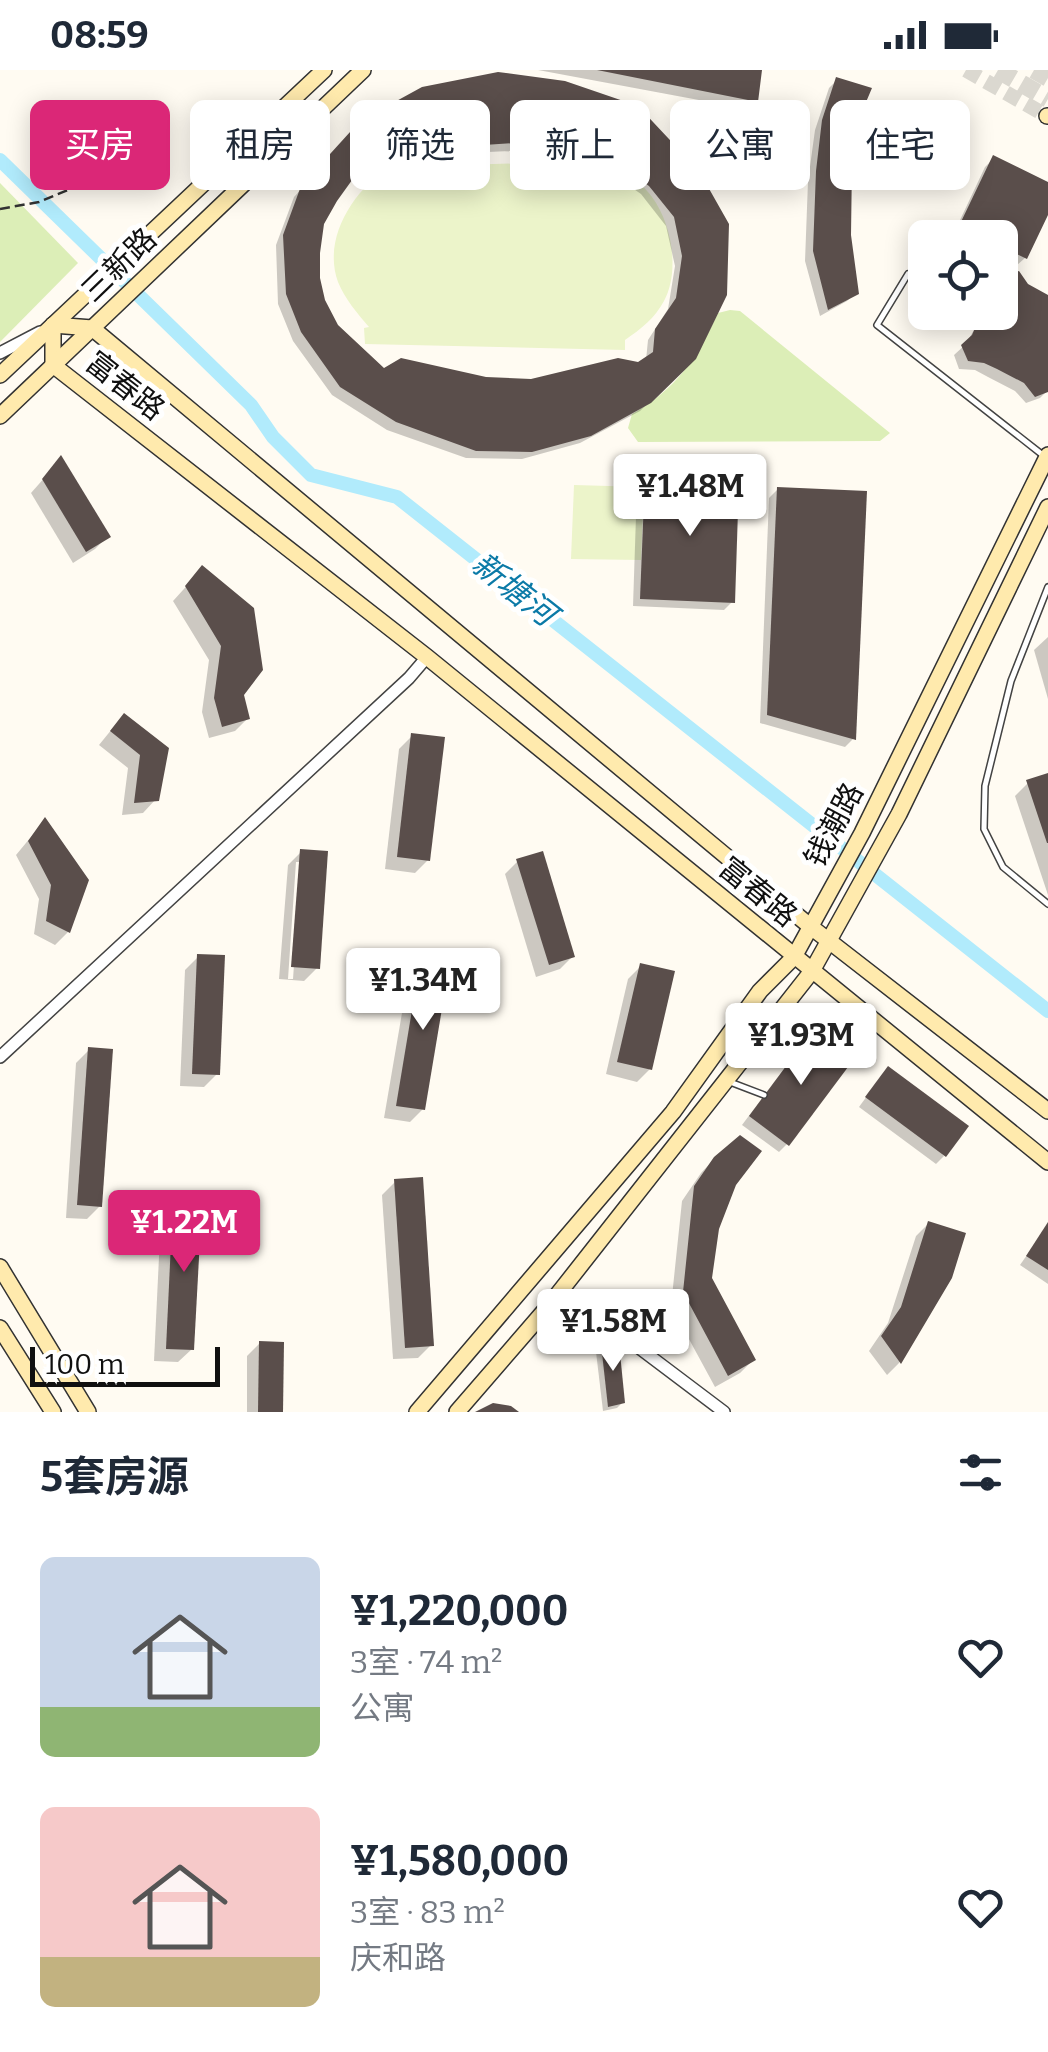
<!DOCTYPE html>
<html lang="zh">
<meta charset="utf-8">
<style>
body{margin:0;font-family:Bitter,"Noto Sans SC",serif;background:#f6f6f7;color:#1f2937;height:100vh;display:flex;flex-direction:column;font-size:38px;white-space:nowrap}
*{box-sizing:border-box;margin:0}
p{font-size:32px;color:#747a83}
.icon{flex:none;width:55px;height:55px;fill:none;stroke:currentColor;stroke-width:2;stroke-linecap:round;stroke-linejoin:round}
.map{position:relative;height:1342px;overflow:hidden}
.panel{display:flex;flex-direction:column;background:#fff;flex:1}
.panel>*{flex:none}
.guide{position:absolute;left:30px;top:30px;width:990px;height:90px;display:flex;gap:20px}
.controls{position:absolute;left:908px;top:150px;display:grid;gap:20px}
.controls a{display:grid;place-items:center;width:110px;height:110px;border-radius:15px;background:#fff;box-shadow:0 5px 25px #0003;font-size:50px}
.scale{position:absolute;left:30px;bottom:25px;width:190px;box-sizing:border-box;padding-left:10px;border:5px solid #101010;border-top:0;font-size:28px;line-height:35px;white-space:nowrap;color:#101010;-webkit-text-stroke:8px #fff;paint-order:stroke}
.price{position:absolute;translate:-50% -85px;padding:0 22px;border-radius:10px;background:#fff;color:#222;font-size:32px;line-height:65px;filter:drop-shadow(0 2px 5px #0008)}
.price::after{content:'';position:absolute;left:50%;top:60px;width:30px;height:22px;margin-left:-15px;background:inherit;clip-path:polygon(0 0,100% 0,50% 100%)}
.price.active{background:#db2777;color:#fff}
ul{padding:0;list-style:none}
li{display:flex;align-items:center;gap:30px;height:250px;padding:0 40px}
li span{display:grid;place-items:center;flex:none;width:280px;height:200px;border-radius:15px;color:#555}
li>.icon{margin-inline-start:auto}
span .icon{width:120px;height:120px;fill:#fffc;stroke-width:1}
li b{font-size:42px}
h2{display:flex;justify-content:space-between;align-items:center;height:120px;padding:0 40px;font-size:42px}
.pill{padding:0 35px;border-radius:15px;background:#fff;box-shadow:0 5px 25px #0003;font-size:35px;line-height:90px}
.pill.active{background:#db2777;color:#fff}
.status{display:flex;justify-content:space-between;align-items:center;height:70px;padding:0 50px;background:#fff;direction:ltr}
.status svg{height:28px;fill:currentColor}
.map>svg:first-child{display:block}
</style>
<div class="status"><b>08:59</b><svg viewBox="0 0 49 12"><path d="M0 12V9h3v3zM5 12V6h3v6zM10 12V3h3v9zM15 12V0h3v12zM26 1h20v11H26zM47 4h2v5h-2z"/></svg></div>
<div class="map">
<svg width="1048" height="1342" viewBox="0 0 1048 1342">
<rect width="100%" height="100%" fill="#fffbf2"/>
<!-- green -->
<g fill="#dceeb7">
<path d="M0,113L78,193L0,272Z"/>
<path d="M730,240L740,241L890,363L880,371L638,372L628,358L632,344C677,319 697,287 718,243Z"/>
</g>
<!-- pitch -->
<g fill="#ecf4ca">
<path d="M601,91C619,98 641,111 652,127C672,154 680,201 664,231C655,248 641,259 625,270V280L365,274L364,258L369,257C357,243 345,229 338,212C322,168 354,120 389,97Z"/>
<path d="M574,415L644,417L641,490L571,489Z"/>
</g>
<!-- shadow -->
<g fill="#0003" fill-rule="evenodd">
<path d="M538,0H759L756,31L747,39Z"/>
<path d="M837,10L856,51L849,93V166L856,223L847,231L820,246L805,191L808,111L815,60L829,18Z"/>
<path d="M423,19L697,103L694,288L640,341L580,373L522,389L466,388L387,360L332,325L293,271L278,234L276,175L294,127L352,63ZM532,80L570,87L583,98L595,97L612,108H619L631,98L635,99L625,113L641,124L666,156L675,196L668,239L648,270L646,290L639,294L531,311L384,301L336,256L323,231L317,208L322,154L355,101L371,89L382,100L389,97L392,103L416,93L431,92L444,84Z"/>
<path d="M994,88L1048,115V139L1025,188L1016,196L1000,188V168L953,165L985,97Z"/>
<path d="M1004,207L1048,229V320L1040,328L1026,333L1015,321L988,307L975,300L959,299L954,285L966,274L984,242H1000V211Z"/>
<path d="M61,389L108,466L95,479L73,493L31,423Z"/>
<path d="M646,408L732,532L724,540L633,536L637,416Z"/>
<path d="M778,419L853,669L845,677L760,653L769,428Z"/>
<path d="M203,498L248,648L235,661L209,668L202,642L209,590L173,531Z"/>
<path d="M1048,567V629L1034,580Z"/>
<path d="M112,659L167,679L156,729L143,743L122,745L128,698L99,675Z"/>
<path d="M412,666L428,790L415,803L385,799L399,679Z"/>
<path d="M1048,706V825L1015,726L1028,713Z"/>
<path d="M45,750L68,862L55,875L34,864L39,829L16,785Z"/>
<path d="M301,782L317,898L304,911L279,909L288,795ZM296,792H301L293,909H288Z"/>
<path d="M518,791L573,886L560,899L536,907L505,804Z"/>
<path d="M198,887L217,1004L204,1017L180,1016L185,900Z"/>
<path d="M422,889L423,1039L410,1052L384,1048L409,902Z"/>
<path d="M641,896L650,999L637,1012L606,1004L628,909Z"/>
<path d="M89,980L100,1136L87,1149L66,1148L76,993Z"/>
<path d="M796,983L787,1074L779,1082L742,1055Z"/>
<path d="M880,1008L944,1086L936,1094L859,1037Z"/>
<path d="M715,1088L734,1114L717,1159L710,1209L753,1290L740,1303L715,1317L671,1236L682,1131L701,1103Z"/>
<path d="M396,1111L431,1275L418,1288L393,1289L382,1125Z"/>
<path d="M174,1132L192,1279L178,1292L154,1291L161,1145Z"/>
<path d="M929,1153L950,1207L899,1293L887,1305L869,1281L888,1253L916,1166Z"/>
<path d="M1048,1155V1214L1020,1195Z"/>
<path d="M260,1273L282,1342H247V1286Z"/>
<path d="M602,1276L623,1332L617,1338L603,1341L596,1282Z"/>
</g>
<g fill="none" stroke-linecap="round" stroke-linejoin="round">
<!-- canal -->
<path stroke="#b1ebfc" stroke-width="14" d="M0,90L251,335L273,367L311,405L397,427L1048,941"/>
</g>
<!-- building -->
<g fill="#5a4e4b" fill-rule="evenodd">
<path d="M597,0H762L758,32Z"/>
<path d="M498,2L565,11L638,36L699,101L729,154L727,225L696,289L651,333L591,366L532,382L476,381L396,352L340,317L301,262L286,224L283,165L301,116L360,51L422,17ZM529,72L579,79L593,90L605,89L621,101H630L636,89L641,90L631,103L649,116L674,147L682,186L676,228L655,259L653,282L638,292L618,288L531,309L486,307L401,288L384,298L338,255L325,230L320,208V183L324,154L337,131L360,99L380,83L391,94L398,90L400,96L417,92L426,86L442,85L454,77Z"/>
<path d="M836,7L872,18L858,51L852,93L851,165L859,224L828,240L813,181L816,101L822,50Z"/>
<path d="M993,85L1048,112V145L1027,189L1000,176V168H982L959,156Z"/>
<path d="M1019,201L1028,214L1048,225V322L1035,327L1024,313L997,299L984,293L968,291L961,275L972,265L982,242H1000L1003,205Z"/>
<path d="M61,385L111,467L86,482L42,409Z"/>
<path d="M645,405L739,409L735,533L640,529Z"/>
<path d="M777,417L867,421L856,670L767,645Z"/>
<path d="M202,495L254,538L263,600L244,625L250,649L222,657L214,628L221,576L185,516Z"/>
<path d="M124,643L169,678L159,731L134,733L140,685L110,661Z"/>
<path d="M411,663L445,667L430,791L397,787Z"/>
<path d="M1048,703V773H1047L1026,710Z"/>
<path d="M45,747L89,810L70,863L46,851L51,815L28,771Z"/>
<path d="M300,779L328,781L320,899L291,897Z"/>
<path d="M543,781L575,887L549,895L516,789Z"/>
<path d="M197,884L225,885L220,1005L192,1004Z"/>
<path d="M421,886L450,891L425,1040L396,1036Z"/>
<path d="M640,893L675,901L652,1000L617,992Z"/>
<path d="M826,967L854,989L789,1076L749,1046L804,972Z"/>
<path d="M88,977L113,979L102,1137L77,1135Z"/>
<path d="M888,996L969,1056L946,1087L865,1027Z"/>
<path d="M740,1065L762,1081L736,1115L719,1159L712,1208L756,1290L728,1306L683,1222L694,1116L714,1087Z"/>
<path d="M423,1107L434,1276L405,1278L394,1109Z"/>
<path d="M173,1130L202,1132L194,1280L166,1279Z"/>
<path d="M928,1151L966,1163L952,1208L901,1294L881,1266L901,1237Z"/>
<path d="M1048,1152V1200L1026,1186Z"/>
<path d="M259,1271L284,1272L283,1342H258Z"/>
<path d="M619,1273L625,1333L608,1337L601,1274Z"/>
<path d="M493,1333L511,1336L519,1342H475Z"/>
</g>
<g fill="none" stroke-linecap="round" stroke-linejoin="round">
<!-- secondary-tunnel -->
<path stroke="#dbd8d0" stroke-width="15" stroke-dasharray="15 8" stroke-linecap="butt" d="M966,0L1047,46"/>
<!-- primary-tunnel -->
<g stroke="#dbd8d0" stroke-width="18" stroke-dasharray="18 9" stroke-linecap="butt">
<path d="M998,0L1048,29"/>
<path d="M1034,0L1048,8"/>
</g>
<!-- lane casing -->
<g stroke="#434343" stroke-width="8">
<g id="lane">
<path d="M908,204L877,255L1044,386"/>
<path d="M1048,517L1011,611L985,716L984,759L1003,797L1048,834"/>
<path d="M848,984L870,954"/>
<path d="M730,1012L764,1025"/>
</g>
</g>
<!-- street casing -->
<g stroke="#434343" stroke-width="14">
<g id="street">
<path d="M0,283L40,262"/>
<path d="M0,987L409,608L427,587"/>
<path d="M561,1219L724,1342"/>
</g>
</g>
<!-- secondary casing -->
<g stroke="#323232" stroke-width="18">
<g id="secondary">
<path d="M1047,46H1048"/>
<path d="M53,255L92,258L811,857L1048,1041"/>
<path d="M53,255V295"/>
<path d="M53,295L427,587L1048,1092"/>
<path d="M0,305L324,0"/>
<path d="M0,346L363,0"/>
<path d="M0,1197L88,1342"/>
<path d="M0,1258L53,1342"/>
<path d="M417,1342L673,1042L760,921L794,887L862,763L1048,385"/>
<path d="M457,1342L547,1238L812,901L899,744L1048,437"/>
</g>
</g>
<!-- path -->
<path stroke="#323232" stroke-width="2.5" stroke-dasharray="10 5" stroke-linecap="butt" d="M0,139L39,132L75,117"/>
<!-- lane -->
<use href="#lane" stroke="#fff" stroke-width="5"/>
<!-- street -->
<use href="#street" stroke="#fff" stroke-width="11"/>
<!-- secondary -->
<use href="#secondary" stroke="#ffeaad" stroke-width="15"/>
</g>
<g text-anchor="middle" stroke-width="10" stroke-linejoin="round" paint-order="stroke">
<!-- street labels -->
<g font-size="30" fill="#101010" stroke="#fff">
<text transform="translate(119 195) rotate(-44)" y="10">三新路</text>
<text transform="translate(125 316) rotate(38)" y="10">富春路</text>
<text transform="translate(834 755) rotate(-62)" y="10">钱潮路</text>
<text transform="translate(758 822) rotate(39)" y="10">富春路</text>
</g>
<!-- water labels -->
<g font-size="32" font-style="italic" fill="#0b7aa7" stroke="#fff">
<text transform="translate(514 519) rotate(38)" y="11">新塘河</text>
</g>
</g>
</svg>
<div class="controls">
<a><svg class="icon" aria-label="locate" viewBox="0 0 24 24"><circle cx="12" cy="12" r="6"/><path d="M12 2v4M12 18v4M2 12h4M18 12h4"/></svg></a>
</div>
<div class="scale">100 m</div>
<b class="price" style="left:690px;top:469px">¥1.48M</b>
<b class="price" style="left:423px;top:963px">¥1.34M</b>
<b class="price" style="left:801px;top:1018px">¥1.93M</b>
<b class="price active" style="left:184px;top:1205px">¥1.22M</b>
<b class="price" style="left:613px;top:1304px">¥1.58M</b>
<div class="guide">
<a class="pill active">买房</a>
<a class="pill">租房</a>
<a class="pill">筛选</a>
<a class="pill">新上</a>
<a class="pill">公寓</a>
<a class="pill">住宅</a>
</div>
</div>
<section class="panel">
<h2>5套房源<svg class="icon" aria-label="filters" viewBox="0 0 24 24"><path d="M4 7h16M4 17h16"/><circle cx="9" cy="7" r="2"/><circle cx="15" cy="17" r="2"/></svg></h2>
<ul>
<li><span style="background:linear-gradient(#c9d6e8 75%,#8fb573 0)"><svg class="icon" aria-label="home" viewBox="0 0 24 24"><path d="M3 11l9-7 9 7M6 9v11h12V9"/></svg></span><div><b>¥1,220,000</b><p>3室 · 74 m²</p><p>公寓</p></div><svg class="icon" aria-label="heart" viewBox="0 0 24 24"><path d="M12 20l-8-8c-3-5 5-10 8-4 3-6 11-1 8 4z"/></svg></li>
<li><span style="background:linear-gradient(#f6c9c9 75%,#c2b280 0)"><svg class="icon" aria-label="home" viewBox="0 0 24 24"><path d="M3 11l9-7 9 7M6 9v11h12V9"/></svg></span><div><b>¥1,580,000</b><p>3室 · 83 m²</p><p>庆和路</p></div><svg class="icon" aria-label="heart" viewBox="0 0 24 24"><path d="M12 20l-8-8c-3-5 5-10 8-4 3-6 11-1 8 4z"/></svg></li>
</ul>
</section>
